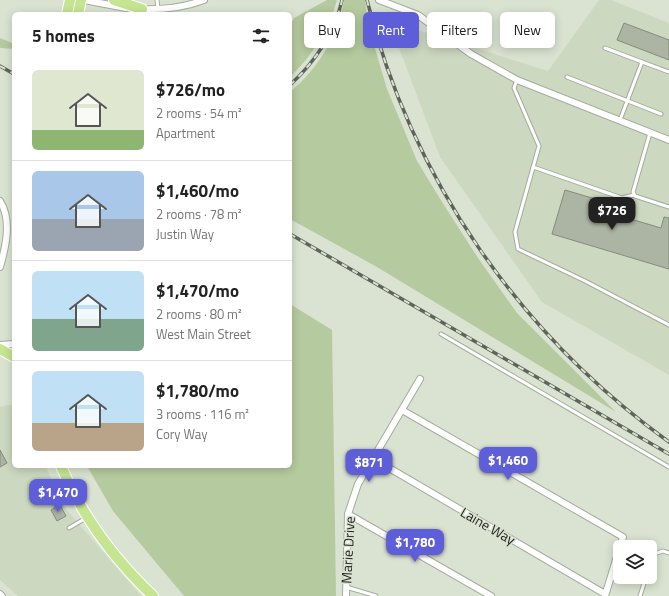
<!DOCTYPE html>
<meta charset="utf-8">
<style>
body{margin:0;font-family:"Titillium Web",sans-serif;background:#f6f6f6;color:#222;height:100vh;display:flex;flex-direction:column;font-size:15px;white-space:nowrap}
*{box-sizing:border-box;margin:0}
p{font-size:13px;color:#767676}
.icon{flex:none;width:22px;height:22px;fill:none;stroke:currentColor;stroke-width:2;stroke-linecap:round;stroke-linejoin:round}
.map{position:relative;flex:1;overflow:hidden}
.side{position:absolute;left:12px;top:12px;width:280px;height:456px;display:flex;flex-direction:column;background:#fff;border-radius:6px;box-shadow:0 2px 10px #0003}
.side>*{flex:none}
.banner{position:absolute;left:304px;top:12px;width:305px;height:36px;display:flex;gap:8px}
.buttons{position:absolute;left:613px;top:540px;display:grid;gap:8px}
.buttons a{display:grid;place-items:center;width:44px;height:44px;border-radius:6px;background:#fff;box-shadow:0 2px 10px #0003;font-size:20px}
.price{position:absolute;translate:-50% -34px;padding:0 9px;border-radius:8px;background:#5e5fd8;color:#fff;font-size:13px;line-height:26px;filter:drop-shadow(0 1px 2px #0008)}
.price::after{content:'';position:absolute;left:50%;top:24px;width:12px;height:9px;margin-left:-6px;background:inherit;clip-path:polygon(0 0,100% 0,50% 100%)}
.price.active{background:#222;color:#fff}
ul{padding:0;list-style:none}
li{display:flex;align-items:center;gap:12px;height:100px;padding:0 20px}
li+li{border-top:1px solid #e0e0e0}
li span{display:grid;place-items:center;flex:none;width:112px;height:80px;border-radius:6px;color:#555}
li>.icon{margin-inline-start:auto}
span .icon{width:48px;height:48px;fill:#fffc;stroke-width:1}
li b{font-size:17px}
h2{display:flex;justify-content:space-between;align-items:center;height:48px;padding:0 20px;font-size:17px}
.pill{padding:0 14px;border-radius:6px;background:#fff;box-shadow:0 2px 10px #0003;font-size:14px;line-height:36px}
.pill.active{background:#5e5fd8;color:#fff}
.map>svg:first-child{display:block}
</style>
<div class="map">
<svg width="669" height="596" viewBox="0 0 669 596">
<rect width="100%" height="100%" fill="#dae3d1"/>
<!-- built -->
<g fill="#ccd8c0">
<path d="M599,0H611L669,23V375L542,302L440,157L389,21L548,71Z"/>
<path d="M14,404V466H46L60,502L141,596H18L0,580V407Z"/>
</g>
<!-- green -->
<g fill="#b5ca9e">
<path d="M327,0H337C329,29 312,56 290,77V27L294,18Z"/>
<path d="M344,0H365L369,28L387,89L417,161L442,202L478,258L517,313L616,412L377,267L290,219V92C318,69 338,36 344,0Z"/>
<path d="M0,38L14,44V49L0,48Z"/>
<path d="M290,304L332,330L336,596H184L113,511L87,466H290Z"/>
</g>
<!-- building -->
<g fill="#acb4a3" stroke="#848c7c">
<path d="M624,23L669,40V60L617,40Z"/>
<path d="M565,190L599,200L597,209L661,228L664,217L669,218V269L552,234Z"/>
<path d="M0,450L7,463L0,467Z"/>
<path d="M60,505L66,516L57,521L51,510Z"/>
</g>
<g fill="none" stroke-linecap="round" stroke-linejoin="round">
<!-- service casing -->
<g stroke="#a4ad9c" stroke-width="5">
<g id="service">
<path d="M157,0L158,9"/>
<path d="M605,48L642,62L620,120"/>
<path d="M642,62L669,72"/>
<path d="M567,77L661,114"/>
<path d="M517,80L514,88L539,146L515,232L518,249L585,281L669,325"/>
<path d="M650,133L633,192L635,196L669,207"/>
<path d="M533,167L622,198L634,195"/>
<path d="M441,334L669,467"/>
<path d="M69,528L86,518"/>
<path d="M650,567L654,554L663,551L669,553"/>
<path d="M346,587L376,596"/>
<path d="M640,596L646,577"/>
</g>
</g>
<!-- minor casing -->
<g stroke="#a4ad9c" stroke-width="8">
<g id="minor">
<path d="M84,0L126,8"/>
<path d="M379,0L418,15L471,54L517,80L669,140"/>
<path d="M139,9C162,10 183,8 204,0"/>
<path d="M0,201C12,220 6,246 0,267"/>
<path d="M0,345L14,344"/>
<path d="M402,410L623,537L605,596"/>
<path d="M372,458L605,594"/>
<path d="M348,514L491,596"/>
<path d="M0,594L2,596"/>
<path d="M346,596L348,514L358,484L420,379"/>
</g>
</g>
<!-- primary casing -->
<g stroke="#fff" stroke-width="12">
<g id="primary">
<path d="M114,0L142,9"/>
<path d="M67,14L70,0"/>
<path d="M78,14L81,0"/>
<path d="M0,349L14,357"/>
<path d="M61,466C82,516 114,559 153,596"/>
</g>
</g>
<!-- service -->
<use href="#service" stroke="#fff" stroke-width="3"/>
<!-- minor -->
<use href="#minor" stroke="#fff" stroke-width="6"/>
<!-- primary -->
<use href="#primary" stroke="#c5e592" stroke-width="10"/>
<!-- rail casing -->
<g stroke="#5f645a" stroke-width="3.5">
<g id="rail">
<path d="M367,0C411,178 520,335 669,442"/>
<path d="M0,66L14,74"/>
<path d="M290,85C314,63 335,33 342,0"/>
<path d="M290,234L669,454"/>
</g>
</g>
<!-- rail -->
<use href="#rail" stroke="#dae3d1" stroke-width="2" stroke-dasharray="6" stroke-linecap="butt"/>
</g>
<g text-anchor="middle" stroke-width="3" stroke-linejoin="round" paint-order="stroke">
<!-- street labels -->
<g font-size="14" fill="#1e211b" stroke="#dae3d1">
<text transform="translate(488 526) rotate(30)" y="5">Laine Way</text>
<text transform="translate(348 550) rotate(-87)" y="5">Marie Drive</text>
</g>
</g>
</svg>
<div class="buttons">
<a><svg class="icon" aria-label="layers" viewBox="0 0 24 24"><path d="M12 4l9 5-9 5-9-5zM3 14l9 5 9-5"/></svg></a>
</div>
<b class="price active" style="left:612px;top:231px">$726</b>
<b class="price" style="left:508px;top:481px">$1,460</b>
<b class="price" style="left:369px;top:483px">$871</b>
<b class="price" style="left:58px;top:513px">$1,470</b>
<b class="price" style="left:415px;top:563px">$1,780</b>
<div class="banner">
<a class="pill">Buy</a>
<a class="pill active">Rent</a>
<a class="pill">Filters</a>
<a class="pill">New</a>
</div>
<section class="side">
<h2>5 homes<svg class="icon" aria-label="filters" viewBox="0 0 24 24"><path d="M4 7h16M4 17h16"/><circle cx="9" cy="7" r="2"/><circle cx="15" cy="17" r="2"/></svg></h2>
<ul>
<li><span style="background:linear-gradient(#dfe7d0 75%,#8fb573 0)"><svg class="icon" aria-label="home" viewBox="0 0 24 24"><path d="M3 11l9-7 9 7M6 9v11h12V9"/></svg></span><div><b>$726/mo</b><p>2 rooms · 54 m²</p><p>Apartment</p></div></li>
<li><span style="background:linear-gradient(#a9c7e8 60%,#9aa5b1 0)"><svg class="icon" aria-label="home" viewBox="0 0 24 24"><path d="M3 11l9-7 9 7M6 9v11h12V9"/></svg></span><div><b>$1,460/mo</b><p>2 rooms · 78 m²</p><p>Justin Way</p></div></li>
<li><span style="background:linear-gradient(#bfe0f5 60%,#7fa58c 0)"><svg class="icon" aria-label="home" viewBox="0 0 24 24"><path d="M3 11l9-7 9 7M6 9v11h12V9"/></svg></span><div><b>$1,470/mo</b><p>2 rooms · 80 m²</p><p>West Main Street</p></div></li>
<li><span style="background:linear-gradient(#bfe0f5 65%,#b9a48a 0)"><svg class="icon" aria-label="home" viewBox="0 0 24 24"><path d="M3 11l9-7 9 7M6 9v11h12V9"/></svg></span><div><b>$1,780/mo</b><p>3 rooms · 116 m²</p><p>Cory Way</p></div></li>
</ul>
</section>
</div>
